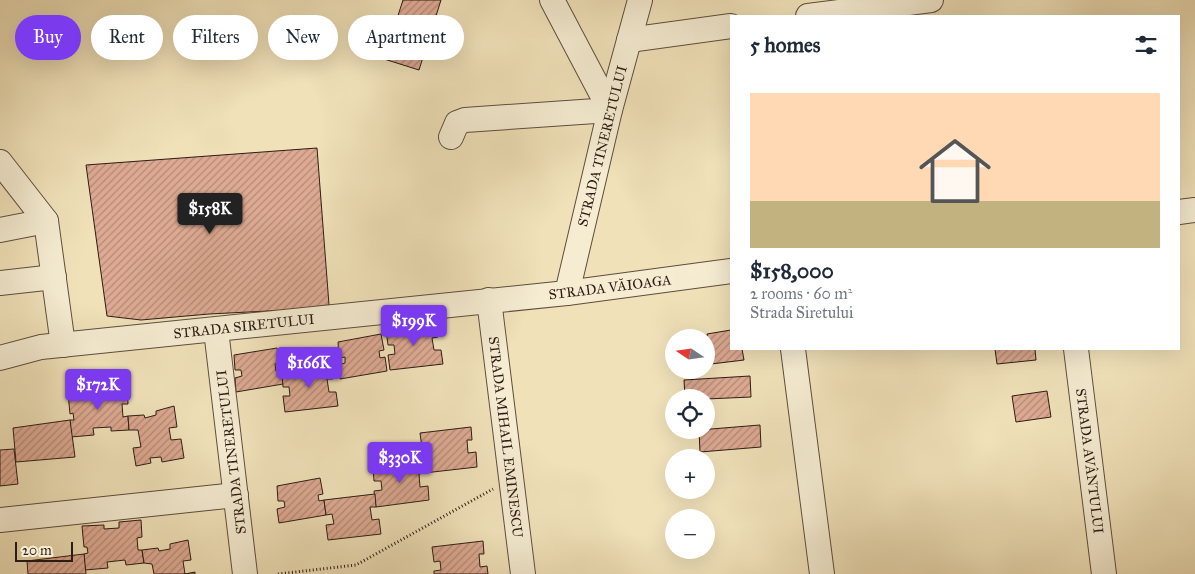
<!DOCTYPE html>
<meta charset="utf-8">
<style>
body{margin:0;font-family:"IM FELL Great Primer",serif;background:#f6f6f7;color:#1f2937;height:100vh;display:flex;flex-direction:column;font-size:19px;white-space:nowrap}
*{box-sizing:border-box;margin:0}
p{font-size:16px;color:#747a83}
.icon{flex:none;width:28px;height:28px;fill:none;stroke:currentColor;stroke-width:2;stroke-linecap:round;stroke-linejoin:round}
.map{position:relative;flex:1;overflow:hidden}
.details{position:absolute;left:730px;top:15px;width:450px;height:335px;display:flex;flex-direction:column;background:#fff;border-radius:0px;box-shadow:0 5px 20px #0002}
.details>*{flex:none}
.guide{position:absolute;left:15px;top:15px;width:475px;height:45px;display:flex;gap:10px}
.needle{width:32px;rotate:283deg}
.controls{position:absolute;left:665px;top:329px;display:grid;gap:10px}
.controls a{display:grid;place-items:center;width:50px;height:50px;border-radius:50%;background:#fff;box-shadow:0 5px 20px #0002;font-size:25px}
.scale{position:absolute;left:15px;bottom:12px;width:58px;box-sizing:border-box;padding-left:5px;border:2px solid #2d1c15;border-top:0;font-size:14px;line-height:18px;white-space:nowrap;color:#2d1c15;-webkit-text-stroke:4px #f5ecd2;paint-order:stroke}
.price{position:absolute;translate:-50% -42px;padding:0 11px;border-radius:5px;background:#7c3aed;color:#fff;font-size:16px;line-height:32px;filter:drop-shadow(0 1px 2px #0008)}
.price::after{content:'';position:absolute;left:50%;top:30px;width:15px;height:11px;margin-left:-8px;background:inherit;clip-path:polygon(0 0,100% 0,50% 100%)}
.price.current{background:#222;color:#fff}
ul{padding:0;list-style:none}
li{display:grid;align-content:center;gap:10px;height:265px;padding:0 20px}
li span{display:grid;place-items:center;height:155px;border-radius:0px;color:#555}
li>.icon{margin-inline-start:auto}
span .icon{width:90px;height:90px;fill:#fffc;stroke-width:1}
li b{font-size:21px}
h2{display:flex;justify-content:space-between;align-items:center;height:60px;padding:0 20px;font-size:21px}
.chip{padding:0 18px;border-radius:22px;background:#fff;box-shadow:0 5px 20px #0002;font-size:18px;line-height:45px}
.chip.current{background:#7c3aed;color:#fff}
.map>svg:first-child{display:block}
</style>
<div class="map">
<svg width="1195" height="574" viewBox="0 0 1195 574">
<defs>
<pattern id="building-hatch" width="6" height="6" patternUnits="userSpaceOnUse" patternTransform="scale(1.25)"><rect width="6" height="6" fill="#deaa93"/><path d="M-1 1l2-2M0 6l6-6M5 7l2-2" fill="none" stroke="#b48a77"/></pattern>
</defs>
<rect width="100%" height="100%" fill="#f0e1b9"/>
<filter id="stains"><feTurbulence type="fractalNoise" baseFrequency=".004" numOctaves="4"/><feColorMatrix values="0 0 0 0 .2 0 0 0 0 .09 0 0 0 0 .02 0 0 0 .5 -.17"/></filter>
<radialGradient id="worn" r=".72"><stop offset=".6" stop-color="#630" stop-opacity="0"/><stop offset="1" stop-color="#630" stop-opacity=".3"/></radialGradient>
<!-- building -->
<g fill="url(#building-hatch)" stroke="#2d1c15">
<path d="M403,0H441L419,70L384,59Z"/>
<path d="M317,148L329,305L308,309L209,314L141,320L107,316L86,165Z"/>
<path d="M436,324L438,337L432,338L434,350H441L443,364L390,370L388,355L395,354L394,345H388L386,330Z"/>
<path d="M731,330V349H742L744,360L711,364L707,334Z"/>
<path d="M381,334L384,350L379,351L380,358L385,357L387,371L340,379L338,365L345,363V357L339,358L338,342Z"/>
<path d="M277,348L280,363L275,364L276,371L281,369L283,384L236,392L235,378L242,376L241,370H235L234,355Z"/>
<path d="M995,349H1035L1036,360L997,364Z"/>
<path d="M331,366L333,379H327L329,392H336L338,406L285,412L283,396H290L289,387H283L282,372Z"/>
<path d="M750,376L751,397L706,399V398H685L684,380Z"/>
<path d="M127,387L128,404H122L123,417L128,416L129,430L111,431V427L93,428L94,435L71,437L70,420H74L73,413L70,414L68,393L90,391V396L105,394V389Z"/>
<path d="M1047,391L1051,417L1016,422L1012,396Z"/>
<path d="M174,406L177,427L169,428L171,440L181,439L184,458L162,462L161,457L150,458L151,463L136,466L133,448L141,447L138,430H129L128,416L144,415L145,418L156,415V411Z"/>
<path d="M70,420L75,457L16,462L13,428Z"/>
<path d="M760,425L761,447L700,452L699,430Z"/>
<path d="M471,427L472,440H467L468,453L476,452L477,467L424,473L422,457H430L428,447L422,448L420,433Z"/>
<path d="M14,449L18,484L0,486V450Z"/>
<path d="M423,461L424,473L419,474L420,487L428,486L429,500L376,507L374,491L382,490L381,481H374L373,467Z"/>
<path d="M320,478L323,494L318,495L319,501L324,500L326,515L279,523L277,509L285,507L284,501H278L277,486Z"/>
<path d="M375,494L376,507H370L372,520L379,519L381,534L328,540L326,525L334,524L332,514L326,515L324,500Z"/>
<path d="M141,520L142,537L137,538L138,550H142L144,563L126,565L125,560L107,562L108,568L85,570L84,554L88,553L87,547H84L82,526L104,525V529L119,528V522Z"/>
<path d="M188,540L191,560L183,561L185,574L195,572V574H154L152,564L144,563L142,550L158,548L159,551L170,549V544Z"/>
<path d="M483,541L484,554H479L480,567L487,566L488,574H434V571L441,570L440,561L434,562L432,547Z"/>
<path d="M84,554L86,574H28L27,561Z"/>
</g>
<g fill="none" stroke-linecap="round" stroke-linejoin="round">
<!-- minor casing -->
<g stroke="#5e4d3e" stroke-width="26">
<g id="minor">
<path d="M808,16L931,0"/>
<path d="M629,40L731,26"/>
<path d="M451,137L457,123L465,120L610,110L552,0"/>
<path d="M0,162L46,221L63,345"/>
<path d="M1179,212L1195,210"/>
<path d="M0,230L46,221"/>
<path d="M0,283L54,277"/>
<path d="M567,293L610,110L640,0"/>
<path d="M489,300L523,574"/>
<path d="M216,330L245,574"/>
<path d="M793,349L822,574"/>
<path d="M1076,349L1104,574"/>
<path d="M0,358L41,347L567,293L731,271"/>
<path d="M0,520L236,495"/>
</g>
</g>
<!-- path -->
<path stroke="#2d1c15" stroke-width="3" stroke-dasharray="1 2.5" stroke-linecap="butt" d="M278,574L356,565L493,489"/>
<!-- minor -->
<use href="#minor" stroke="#f5ecd2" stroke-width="24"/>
</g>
<g text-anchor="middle" stroke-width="4" stroke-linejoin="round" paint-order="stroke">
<!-- street labels -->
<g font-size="14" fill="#2d1c15" stroke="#f5ecd2">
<text transform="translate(602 146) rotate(-76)" y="5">STRADA TINERETULUI</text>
<text transform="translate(610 287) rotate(-7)" y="5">STRADA VĂIOAGA</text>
<text transform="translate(244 326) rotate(-6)" y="5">STRADA SIRETULUI</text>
<text transform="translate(506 437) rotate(83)" y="5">STRADA MIHAIL EMINESCU</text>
<text transform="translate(231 452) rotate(-97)" y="5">STRADA TINERETULUI</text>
<text transform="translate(1090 461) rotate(83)" y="5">STRADA AVÂNTULUI</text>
</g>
</g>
<rect width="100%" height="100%" filter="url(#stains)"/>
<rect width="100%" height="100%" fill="url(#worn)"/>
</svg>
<div class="controls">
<a><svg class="needle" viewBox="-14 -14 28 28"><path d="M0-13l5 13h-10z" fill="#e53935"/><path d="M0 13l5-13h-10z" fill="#747a83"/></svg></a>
<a><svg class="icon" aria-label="locate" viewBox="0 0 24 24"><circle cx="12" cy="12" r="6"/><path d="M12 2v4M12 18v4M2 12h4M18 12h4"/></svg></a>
<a>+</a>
<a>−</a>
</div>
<div class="scale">20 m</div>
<b class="price current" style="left:210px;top:235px">$158K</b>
<b class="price" style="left:414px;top:347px">$199K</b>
<b class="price" style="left:309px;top:389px">$166K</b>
<b class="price" style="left:98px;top:411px">$172K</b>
<b class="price" style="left:400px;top:484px">$330K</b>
<div class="guide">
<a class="chip current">Buy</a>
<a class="chip">Rent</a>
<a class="chip">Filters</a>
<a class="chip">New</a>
<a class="chip">Apartment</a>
</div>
<section class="details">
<h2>5 homes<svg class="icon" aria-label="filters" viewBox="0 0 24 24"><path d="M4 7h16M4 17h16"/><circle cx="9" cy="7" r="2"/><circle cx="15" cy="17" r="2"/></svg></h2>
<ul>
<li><span style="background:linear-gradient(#ffd9b3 70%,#c2b280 0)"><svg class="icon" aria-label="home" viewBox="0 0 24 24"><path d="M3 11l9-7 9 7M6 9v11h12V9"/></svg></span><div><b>$158,000</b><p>2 rooms · 60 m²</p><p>Strada Siretului</p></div></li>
</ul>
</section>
</div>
